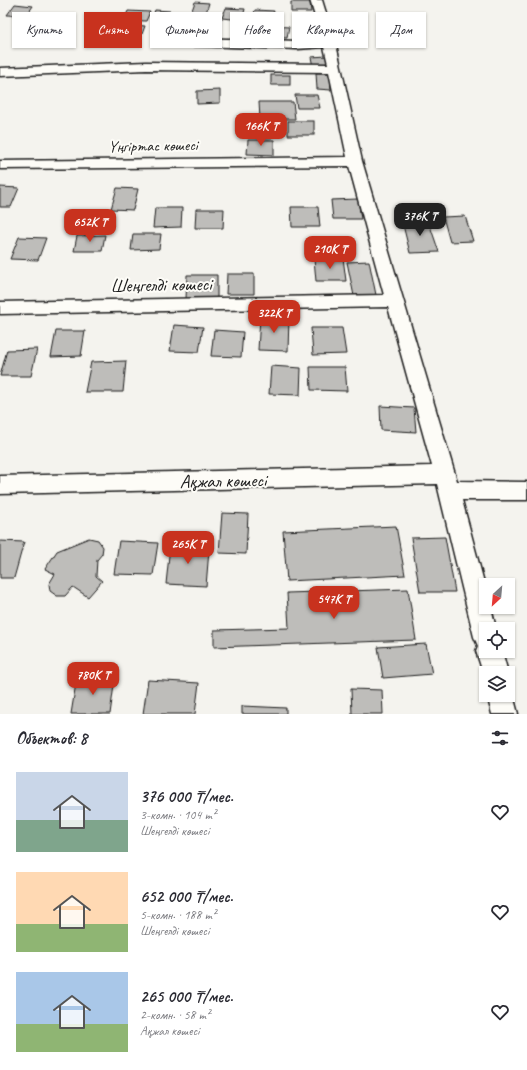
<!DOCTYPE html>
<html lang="ru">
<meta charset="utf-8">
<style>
body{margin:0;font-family:Caveat,sans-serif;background:#f2f2f3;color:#2b2b33;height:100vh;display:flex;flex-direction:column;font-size:15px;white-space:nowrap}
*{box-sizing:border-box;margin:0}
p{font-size:13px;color:#7c7c81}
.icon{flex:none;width:22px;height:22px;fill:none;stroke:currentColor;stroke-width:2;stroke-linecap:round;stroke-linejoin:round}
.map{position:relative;height:714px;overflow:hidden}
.side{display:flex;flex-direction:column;background:#fff;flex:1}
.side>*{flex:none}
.top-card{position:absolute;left:12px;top:12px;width:503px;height:36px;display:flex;gap:8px}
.needle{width:26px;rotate:206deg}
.controls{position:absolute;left:479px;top:578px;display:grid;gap:8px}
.controls a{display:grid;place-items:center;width:36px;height:36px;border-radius:0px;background:#fff;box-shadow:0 1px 3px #0004;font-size:20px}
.price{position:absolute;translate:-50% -34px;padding:0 9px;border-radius:8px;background:#c8321e;color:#fff;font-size:13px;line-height:26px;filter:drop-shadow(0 1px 2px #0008)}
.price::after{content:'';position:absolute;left:50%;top:24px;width:12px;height:9px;margin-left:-6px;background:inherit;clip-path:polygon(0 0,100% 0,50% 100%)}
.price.selected{background:#222;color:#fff}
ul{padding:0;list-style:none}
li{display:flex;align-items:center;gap:12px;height:100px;padding:0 16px}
li span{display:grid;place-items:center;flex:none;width:112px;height:80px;border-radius:0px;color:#555}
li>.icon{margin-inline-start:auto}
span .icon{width:48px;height:48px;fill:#fffc;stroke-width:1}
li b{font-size:17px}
h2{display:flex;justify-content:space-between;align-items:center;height:48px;padding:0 16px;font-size:17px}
.pill{padding:0 14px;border-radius:0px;background:#fff;box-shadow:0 1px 3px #0004;font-size:14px;line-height:36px}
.pill.selected{background:#c8321e;color:#fff}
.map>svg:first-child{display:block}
</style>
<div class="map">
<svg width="527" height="714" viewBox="0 0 527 714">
<rect width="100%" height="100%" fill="#f4f3ee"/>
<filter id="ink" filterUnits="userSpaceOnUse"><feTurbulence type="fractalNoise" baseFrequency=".025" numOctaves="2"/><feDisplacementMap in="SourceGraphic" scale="8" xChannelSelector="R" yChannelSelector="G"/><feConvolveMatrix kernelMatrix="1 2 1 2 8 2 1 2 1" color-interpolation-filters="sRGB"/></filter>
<g filter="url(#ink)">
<!-- building -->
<g fill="#bebdba" stroke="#1c1c1c">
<path d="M195,2L209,3L206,13H191Z"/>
<path d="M291,2H310L311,12H291Z"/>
<path d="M15,4L33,6L26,16L7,15Z"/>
<path d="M226,8L245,9L242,20L222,18Z"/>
<path d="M155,10L170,11L166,22L151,21Z"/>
<path d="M255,10L274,11L271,21L252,20Z"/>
<path d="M128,11L150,12L146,21L124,20Z"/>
<path d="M131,25L145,26L142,34L127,33Z"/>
<path d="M269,26L289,27L287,38L266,37Z"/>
<path d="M185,31H200L197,40L182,39Z"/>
<path d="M327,56L329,67H313L311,57Z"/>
<path d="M316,73H330L331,90L317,89Z"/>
<rect x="271" y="75" width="19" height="10"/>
<path d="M220,90V103L197,104V91Z"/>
<path d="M295,95H317L320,108H297Z"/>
<path d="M259,102H293L295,119H260Z"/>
<rect x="288" y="121" width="26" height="14"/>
<path d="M248,140H274V155L247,154Z"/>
<path d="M0,187L19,188L11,207H0Z"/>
<path d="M117,188L138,189L133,210L111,209Z"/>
<path d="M358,199L361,219H333L331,200Z"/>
<path d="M291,207H318L320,227H292Z"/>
<path d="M155,208H182L181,227L153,228Z"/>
<path d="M196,209H224L223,228H195Z"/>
<path d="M465,216L473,241L450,242L443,217Z"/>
<path d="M428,220L439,252L410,253L402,221Z"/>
<path d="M133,234H161L159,249L131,250Z"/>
<path d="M105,235L102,251H74L77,236Z"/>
<path d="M19,237L46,238L38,260L10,259Z"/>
<path d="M343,258L346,281H316L314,259Z"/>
<path d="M369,261L376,295L354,296L347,262Z"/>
<path d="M227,274H254V294H226Z"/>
<path d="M187,275H217V298L186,299Z"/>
<path d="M260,317L289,318L288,351L258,350Z"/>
<path d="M174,325L203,327L199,352L170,351Z"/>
<path d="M311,328H342L346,354L313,355Z"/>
<path d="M214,330L243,332L241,357L211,356Z"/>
<path d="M56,331H85L81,356L51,357Z"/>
<path d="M37,349L31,376H0L7,350Z"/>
<path d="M126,361L123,392H85L91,362Z"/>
<path d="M271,366L301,368L300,395L269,394Z"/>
<path d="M310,367H345L347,391L311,390Z"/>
<path d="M380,406L414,408L416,432L381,430Z"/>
<path d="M222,513L248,514L246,554L219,553Z"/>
<path d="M396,526L405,575L287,581L283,531Z"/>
<path d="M445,537L455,592H420L411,538Z"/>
<path d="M89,538L98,540L103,547L102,554L97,560L96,576L102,581L88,597L73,587L65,596H57L50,591L49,584L55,574L45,569L57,551Z"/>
<path d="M184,538H197L195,549L209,550L206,586L166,584L170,546L183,547Z"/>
<path d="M0,541L24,542L14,578H0Z"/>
<path d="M119,541L158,543L153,575L114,574Z"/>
<path d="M408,589L416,640L214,647V630L289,628L287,593Z"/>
<path d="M426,644L432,674L383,678L378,647Z"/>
<path d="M77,677L115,678L110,714H71Z"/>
<path d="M148,680L199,683L195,714H143Z"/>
<path d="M351,689L382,690L383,714H352Z"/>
<path d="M242,706L286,708V714H242Z"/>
</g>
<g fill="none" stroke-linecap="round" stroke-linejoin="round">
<!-- street casing -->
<g stroke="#1c1c1c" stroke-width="3">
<g id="street">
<path d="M310,0H322L337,49L362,161L457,481L527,482V500H462L486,590V607H491L496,629H486V651H502L508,673H486V682L476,651L478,646L474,637L437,484L0,494V476L432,466L388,307L0,314V302L384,295L349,166L0,169V161L347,157L329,72L146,70L0,76V68L146,62L328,64L324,47L298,49L162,45L156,41L162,37L298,41L322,40Z"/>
<path d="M508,685L513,695L518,714H492L487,695H508Z"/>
</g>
</g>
<!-- street -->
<use href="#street" fill="#fdfcf7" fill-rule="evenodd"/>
</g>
</g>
<g text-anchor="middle" stroke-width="4" stroke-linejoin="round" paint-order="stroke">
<!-- far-street labels -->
<g font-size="16" fill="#1c1c1c" stroke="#fdfcf7">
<text transform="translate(153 145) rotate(-1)" y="6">Үңгіртас көшесі</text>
</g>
<!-- street labels -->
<g font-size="19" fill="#1c1c1c" stroke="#fdfcf7">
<text transform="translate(161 284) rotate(-1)" y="7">Шеңгелді көшесі</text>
<text transform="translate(223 480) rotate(-1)" y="7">Ақжал көшесі</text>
</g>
</g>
</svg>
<div class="controls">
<a><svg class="needle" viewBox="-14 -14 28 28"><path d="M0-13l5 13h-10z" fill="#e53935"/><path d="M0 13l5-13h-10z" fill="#7c7c81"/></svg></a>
<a><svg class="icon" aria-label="locate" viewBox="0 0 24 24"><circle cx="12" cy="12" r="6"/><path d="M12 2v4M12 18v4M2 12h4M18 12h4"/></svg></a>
<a><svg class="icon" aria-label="layers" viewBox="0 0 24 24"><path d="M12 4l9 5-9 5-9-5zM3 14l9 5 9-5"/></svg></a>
</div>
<b class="price" style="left:261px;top:147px">166K ₸</b>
<b class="price selected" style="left:420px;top:237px">376K ₸</b>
<b class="price" style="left:90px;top:243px">652K ₸</b>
<b class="price" style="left:330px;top:270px">210K ₸</b>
<b class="price" style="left:274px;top:334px">322K ₸</b>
<b class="price" style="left:188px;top:565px">265K ₸</b>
<b class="price" style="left:334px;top:620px">547K ₸</b>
<b class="price" style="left:93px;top:696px">780K ₸</b>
<div class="top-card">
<a class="pill">Купить</a>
<a class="pill selected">Снять</a>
<a class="pill">Фильтры</a>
<a class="pill">Новое</a>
<a class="pill">Квартира</a>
<a class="pill">Дом</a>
</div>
</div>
<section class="side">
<h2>Объектов: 8<svg class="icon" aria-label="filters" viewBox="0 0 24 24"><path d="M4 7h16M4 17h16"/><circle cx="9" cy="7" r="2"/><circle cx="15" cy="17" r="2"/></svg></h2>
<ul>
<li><span style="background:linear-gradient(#c9d6e8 60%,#7fa58c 0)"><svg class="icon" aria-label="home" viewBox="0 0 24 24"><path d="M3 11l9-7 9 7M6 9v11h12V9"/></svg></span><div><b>376 000 ₸/мес.</b><p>3-комн. · 104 m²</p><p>Шеңгелді көшесі</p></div><svg class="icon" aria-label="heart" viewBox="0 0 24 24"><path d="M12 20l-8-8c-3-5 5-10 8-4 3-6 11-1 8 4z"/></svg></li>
<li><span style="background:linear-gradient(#ffd9b3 65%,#8fb573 0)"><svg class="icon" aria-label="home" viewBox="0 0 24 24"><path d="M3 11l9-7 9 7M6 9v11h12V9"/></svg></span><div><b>652 000 ₸/мес.</b><p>5-комн. · 188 m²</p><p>Шеңгелді көшесі</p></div><svg class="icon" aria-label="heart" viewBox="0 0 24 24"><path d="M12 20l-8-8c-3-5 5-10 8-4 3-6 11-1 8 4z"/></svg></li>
<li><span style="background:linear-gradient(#a9c7e8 65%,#8fb573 0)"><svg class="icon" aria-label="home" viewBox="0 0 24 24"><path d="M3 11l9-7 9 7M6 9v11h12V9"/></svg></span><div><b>265 000 ₸/мес.</b><p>2-комн. · 58 m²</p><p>Ақжал көшесі</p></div><svg class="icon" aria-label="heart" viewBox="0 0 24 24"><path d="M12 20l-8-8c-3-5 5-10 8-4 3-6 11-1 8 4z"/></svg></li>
</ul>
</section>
